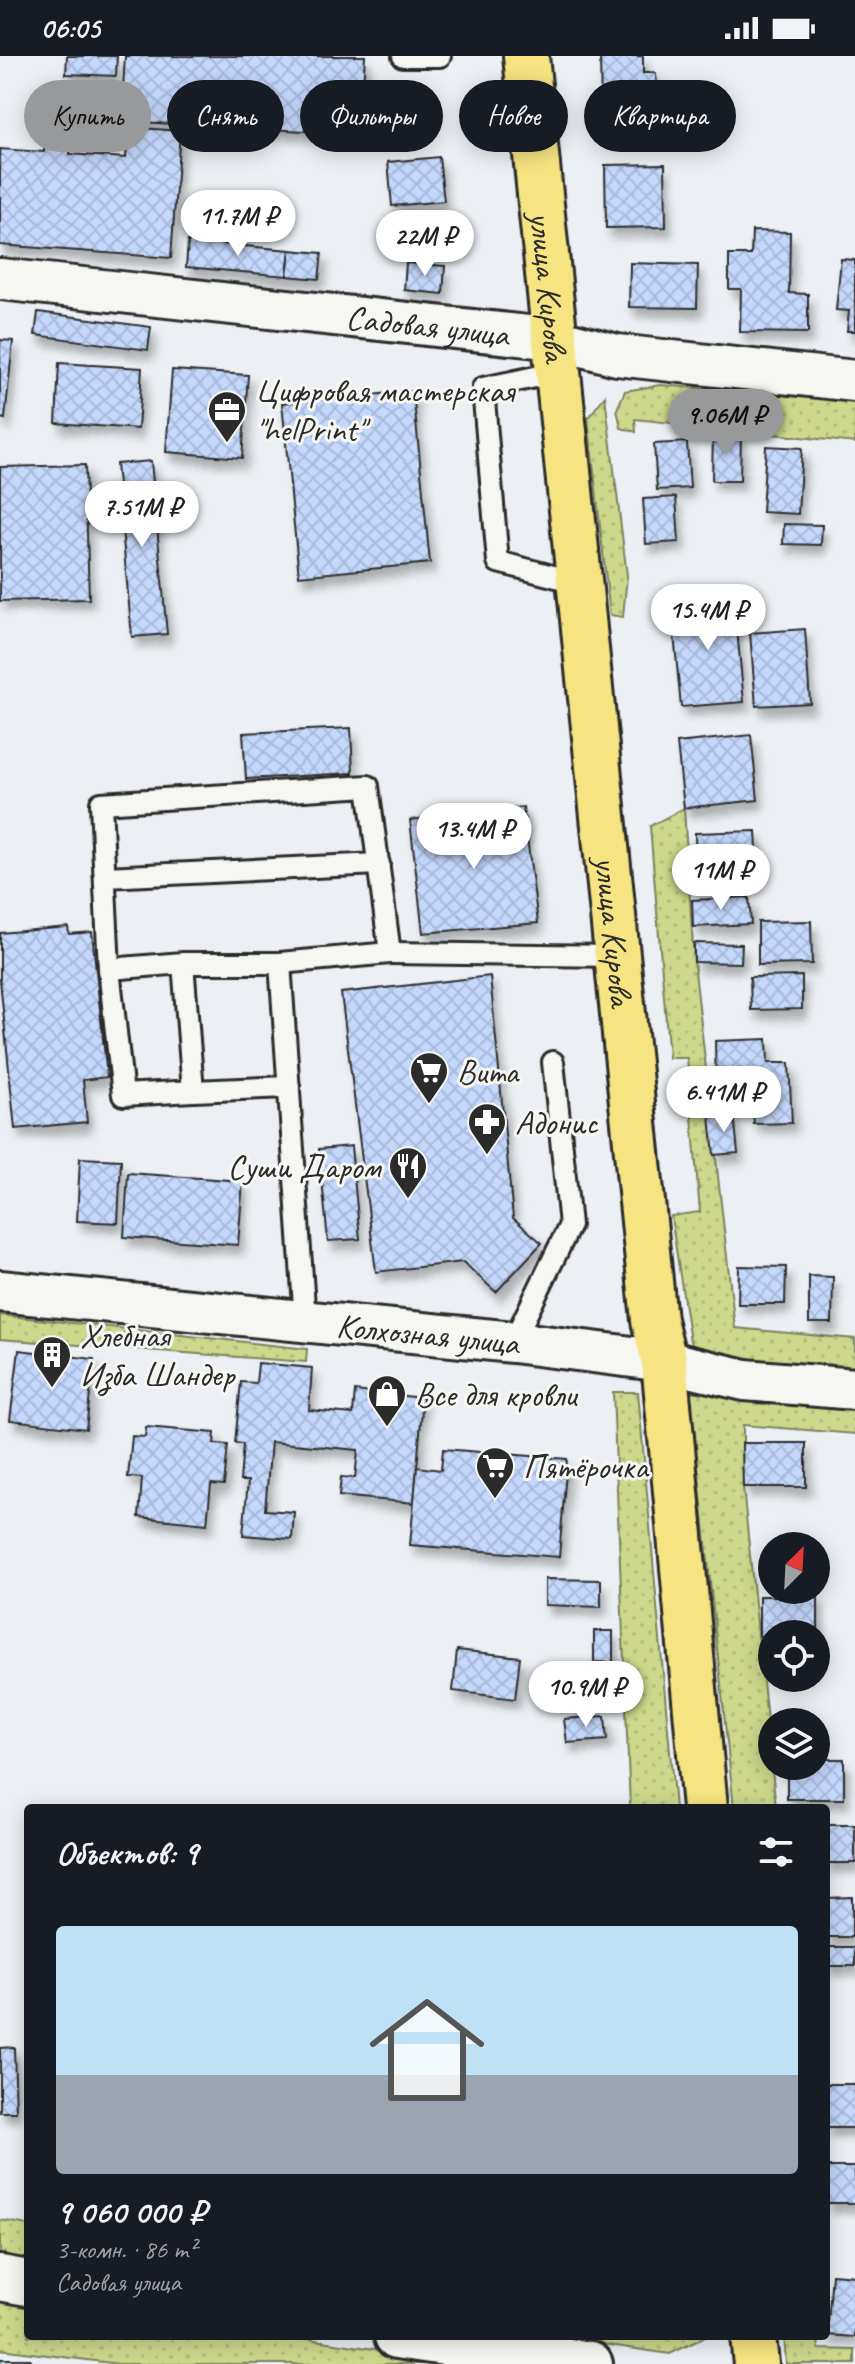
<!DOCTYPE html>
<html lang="ru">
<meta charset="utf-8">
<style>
body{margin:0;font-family:Caveat,sans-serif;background:#242831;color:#f1f3f6;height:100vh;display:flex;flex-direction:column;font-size:30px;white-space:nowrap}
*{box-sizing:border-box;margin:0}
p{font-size:26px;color:#9ea1a6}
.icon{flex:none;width:44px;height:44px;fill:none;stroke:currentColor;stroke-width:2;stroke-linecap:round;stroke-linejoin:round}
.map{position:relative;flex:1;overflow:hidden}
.panel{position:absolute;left:24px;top:1748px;width:806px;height:536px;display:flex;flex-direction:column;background:#171b24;border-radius:8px;box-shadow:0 4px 20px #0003}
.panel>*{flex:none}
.guide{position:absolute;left:24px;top:24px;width:808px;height:72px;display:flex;gap:16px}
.needle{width:52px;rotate:24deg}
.fabs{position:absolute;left:758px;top:1476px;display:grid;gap:16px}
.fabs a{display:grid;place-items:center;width:72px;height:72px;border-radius:50%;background:#171b24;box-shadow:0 4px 20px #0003;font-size:40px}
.price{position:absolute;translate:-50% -68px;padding:0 18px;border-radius:28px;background:#fff;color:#222;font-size:26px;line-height:52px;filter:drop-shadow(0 2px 4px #0008)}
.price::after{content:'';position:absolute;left:50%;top:48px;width:24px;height:18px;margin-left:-12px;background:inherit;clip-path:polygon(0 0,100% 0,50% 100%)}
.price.on{background:#98999b;color:#111}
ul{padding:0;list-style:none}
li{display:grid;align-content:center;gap:16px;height:424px;padding:0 32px}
li span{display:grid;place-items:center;height:248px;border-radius:8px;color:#555}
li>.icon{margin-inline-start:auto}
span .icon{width:144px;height:144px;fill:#fffc;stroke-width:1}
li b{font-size:34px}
h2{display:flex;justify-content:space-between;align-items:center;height:96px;padding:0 32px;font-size:34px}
.pill{padding:0 28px;border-radius:36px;background:#171b24;box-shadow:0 4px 20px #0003;font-size:28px;line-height:72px}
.pill.on{background:#98999b;color:#111}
.status{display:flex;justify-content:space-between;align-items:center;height:56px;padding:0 40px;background:#171b24;direction:ltr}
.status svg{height:22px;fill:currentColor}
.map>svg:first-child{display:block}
</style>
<div class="status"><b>06:05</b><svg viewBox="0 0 49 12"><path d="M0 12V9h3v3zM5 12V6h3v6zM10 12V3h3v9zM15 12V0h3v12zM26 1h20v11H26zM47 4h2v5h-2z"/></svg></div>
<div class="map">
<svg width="855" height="2308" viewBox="0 0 855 2308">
<defs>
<pattern id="green-dots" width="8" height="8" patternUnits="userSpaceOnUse" patternTransform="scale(2)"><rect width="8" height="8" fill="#cdd88c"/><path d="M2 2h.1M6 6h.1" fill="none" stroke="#b0ba79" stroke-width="1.8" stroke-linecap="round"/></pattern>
<pattern id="building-cross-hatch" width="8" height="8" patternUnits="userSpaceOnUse" patternTransform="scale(2)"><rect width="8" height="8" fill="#c4d8fd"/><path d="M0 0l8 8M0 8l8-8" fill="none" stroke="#a9bad9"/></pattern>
<filter id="shadow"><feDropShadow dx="5" dy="9" stdDeviation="4" flood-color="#0004"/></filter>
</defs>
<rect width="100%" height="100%" fill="#ecf0f4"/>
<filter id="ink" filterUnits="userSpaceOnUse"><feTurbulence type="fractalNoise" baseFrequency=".0125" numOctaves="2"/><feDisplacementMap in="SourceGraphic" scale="16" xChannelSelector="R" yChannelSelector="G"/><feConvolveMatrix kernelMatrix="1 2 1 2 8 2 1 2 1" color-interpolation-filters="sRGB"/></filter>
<g filter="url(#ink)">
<!-- green -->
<g fill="url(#green-dots)" stroke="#7c825c" stroke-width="2">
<path d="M660,329L855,345V387L635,363L636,376L621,372L617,353L625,335Z"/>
<path d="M605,340L627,520L623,561L610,559L588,362Z"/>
<path d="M684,752L694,906L735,1272L855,1283V1321L698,1296L690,1285L671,1160L700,1156L687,1002H669L650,770Z"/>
<path d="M0,1259L307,1293L306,1306L0,1283Z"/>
<path d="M721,1334L855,1345V1378L743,1369V1431L776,1752H734L690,1336Z"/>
<path d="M613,1336H638L675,1752H630Z"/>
<path d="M0,2164L28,2169V2204L0,2200Z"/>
<path d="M0,2240L28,2243V2280H290L472,2308H119L0,2293Z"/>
<path d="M548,2280H707L670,2298Z"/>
<path d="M784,2280H818L819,2293L855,2294V2308H786Z"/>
</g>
<!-- building -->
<g fill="url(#building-cross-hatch)" stroke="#2b2b2b" stroke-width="2" filter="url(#shadow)">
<path d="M67,0H117L116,20L66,18Z"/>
<path d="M125,0H365L360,78L121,65Z"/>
<path d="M600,0H643V17H656L657,52L601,53Z"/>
<path d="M128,71L180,75L171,202L0,189V93L44,96L45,85L71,87L70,98L126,102Z"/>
<path d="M439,101L444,145L392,150L388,106Z"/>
<path d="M665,108L666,171L606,172L605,109Z"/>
<path d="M752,175L790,176L789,237L808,238V277L740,276L741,233H729V199H751Z"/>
<path d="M188,185L290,194L287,220L186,211Z"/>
<path d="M290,194L322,197L319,223L287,220Z"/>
<path d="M841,203L855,204V275H847L849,255L836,254Z"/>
<path d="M406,207L445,210L443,238L404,234Z"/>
<path d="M630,207L698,209L697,252L629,251Z"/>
<path d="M38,256L151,271L148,294L35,279Z"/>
<path d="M0,284L13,285L5,363L0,362Z"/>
<path d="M59,307L142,312L138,373L56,367Z"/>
<path d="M172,314L248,319L242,402L166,396Z"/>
<path d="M413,335L430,507L299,520L282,347Z"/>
<path d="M713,377L741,378L740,425H712Z"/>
<path d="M687,386L690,432L657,434L654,388Z"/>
<path d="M766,390L802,392L798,458L762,456Z"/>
<path d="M151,405L167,578L132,581L116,408Z"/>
<path d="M85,409L89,543L0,545V411Z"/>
<path d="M676,441L679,486L646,488L643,443Z"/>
<path d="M784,468L822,469L821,489L783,488Z"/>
<path d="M734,542L744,646L681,651L671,547Z"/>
<path d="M805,573L810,647L756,650L750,577Z"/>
<path d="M351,672L353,717L246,723L243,677Z"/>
<path d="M751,679L758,744L684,752L677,687Z"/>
<path d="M523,751L538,867L423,877L410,764Z"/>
<path d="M756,775L758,810L696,813L695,777Z"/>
<path d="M749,841L751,868L693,871L692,844Z"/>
<path d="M811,865L812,908L758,909V866Z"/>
<path d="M68,871L69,878L92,876L107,1021L83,1024L87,1066L15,1073L0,924V877Z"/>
<path d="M694,887L742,888L741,907L694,906Z"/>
<path d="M490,920L513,1162L542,1187L496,1236L463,1206L376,1216L341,937Z"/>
<path d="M802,920V953L751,954L750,921Z"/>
<path d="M767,983L768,1007H789L792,1067L754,1068L752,1032L716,1034L715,985Z"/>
<path d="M734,1058L738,1097L714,1099L710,1060Z"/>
<path d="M351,1090L360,1183L328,1185L319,1093Z"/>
<path d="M80,1102L121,1104L118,1167L77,1165Z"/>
<path d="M128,1117L243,1125L238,1189L124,1181Z"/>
<path d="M739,1210L786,1211L785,1248H738Z"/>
<path d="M809,1220L833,1221L832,1267H809Z"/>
<path d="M19,1294L94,1303L86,1373L10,1364Z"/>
<path d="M258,1307L312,1312L309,1354L353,1358L355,1335L423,1342L414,1447L339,1440L341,1421L355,1422L358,1394L271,1386L265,1454L294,1456L292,1483L243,1479L248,1425H240L243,1388L235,1387L241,1326L256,1327Z"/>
<path d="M146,1371L215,1377L214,1388L228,1389L224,1429L211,1428L207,1468L139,1461L142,1422L128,1421L132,1380L145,1381Z"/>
<path d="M742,1387H806V1431H743Z"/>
<path d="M443,1393L567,1403L559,1501L410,1489L417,1411L441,1414Z"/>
<path d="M545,1523L601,1524V1551L545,1549Z"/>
<path d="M759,1540H818V1581L759,1580Z"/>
<path d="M594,1575H613V1607L594,1606Z"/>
<path d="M457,1594L520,1601L515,1643L453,1635Z"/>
<path d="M615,1615L616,1637L572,1639L571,1617Z"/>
<path d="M605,1660L607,1684L567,1687L564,1663Z"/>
<path d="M816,1703H844V1743H787V1710H816Z"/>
<rect x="826" y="1769" width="29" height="38"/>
<path d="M852,1841V1881H826V1842Z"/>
<rect x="826" y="1891" width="29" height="19"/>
<path d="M14,1991L16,2056H0V1992Z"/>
<rect x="826" y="2028" width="29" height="44"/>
<rect x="826" y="2111" width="29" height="36"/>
<path d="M832,2218L855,2220V2281L827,2279Z"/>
<rect x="0" y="2303" width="30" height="5"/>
</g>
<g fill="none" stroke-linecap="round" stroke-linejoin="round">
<!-- lane casing -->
<g stroke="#2b2b2b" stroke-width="26">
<g id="lane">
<path d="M403,0H440"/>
<path d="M559,316L483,332L498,506L580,527"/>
<path d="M105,821L379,808"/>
<path d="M390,897L618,900"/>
<path d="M280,907L305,1265"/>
<path d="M109,913L183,907H280L390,897L368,730L101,747L109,913L123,1039L193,1035L183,907"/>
<path d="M193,1035L289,1031"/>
<path d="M513,1286L570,1169L553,1006"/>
</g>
</g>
<!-- street casing -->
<g stroke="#2b2b2b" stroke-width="46">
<g id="street">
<path id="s1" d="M0,223L556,283L617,299L855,325"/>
<path id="s2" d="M0,1235L513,1286L664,1305L745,1324L855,1333"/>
</g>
</g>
<!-- secondary casing -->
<g stroke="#2b2b2b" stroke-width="50">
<g id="secondary">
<path d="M0,2222L28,2227"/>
<path d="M397,2280L590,2308"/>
</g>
</g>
<!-- primary casing -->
<g stroke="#2b2b2b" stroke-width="50">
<g id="primary">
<path id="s3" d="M526,0L654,1264L664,1305L705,1752"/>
<path d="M753,2280L756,2308"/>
</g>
</g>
<!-- lane -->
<use href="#lane" stroke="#f6f6f2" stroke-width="20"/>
<!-- street -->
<use href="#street" stroke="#f6f6f2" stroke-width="40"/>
<!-- secondary -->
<use href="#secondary" stroke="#f6f6f2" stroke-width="44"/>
<!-- primary -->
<use href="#primary" stroke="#f6e381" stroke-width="44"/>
</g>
</g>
<!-- icons -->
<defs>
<g id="office-pin" transform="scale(2)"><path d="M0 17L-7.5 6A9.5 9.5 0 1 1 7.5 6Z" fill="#2b2b2b" stroke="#f6f6f2"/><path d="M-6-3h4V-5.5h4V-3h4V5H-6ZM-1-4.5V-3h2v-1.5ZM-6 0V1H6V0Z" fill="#fff"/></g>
<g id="supermarket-pin" transform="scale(2)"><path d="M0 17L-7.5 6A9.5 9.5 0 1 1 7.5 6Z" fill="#2b2b2b" stroke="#f6f6f2"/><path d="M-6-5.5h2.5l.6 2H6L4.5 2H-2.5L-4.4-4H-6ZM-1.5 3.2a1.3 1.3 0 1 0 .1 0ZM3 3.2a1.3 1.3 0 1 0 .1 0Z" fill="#fff"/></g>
<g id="pharmacy-pin" transform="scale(2)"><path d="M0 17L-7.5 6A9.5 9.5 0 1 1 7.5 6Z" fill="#2b2b2b" stroke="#f6f6f2"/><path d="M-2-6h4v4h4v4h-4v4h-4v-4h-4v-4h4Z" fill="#fff"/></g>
<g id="restaurant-pin" transform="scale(2)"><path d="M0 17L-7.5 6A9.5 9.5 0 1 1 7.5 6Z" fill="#2b2b2b" stroke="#f6f6f2"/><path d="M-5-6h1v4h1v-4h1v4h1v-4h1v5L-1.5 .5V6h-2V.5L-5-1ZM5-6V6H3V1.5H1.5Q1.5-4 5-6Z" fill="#fff"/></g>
<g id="building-pin" transform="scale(2)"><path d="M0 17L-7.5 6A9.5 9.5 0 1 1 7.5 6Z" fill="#2b2b2b" stroke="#f6f6f2"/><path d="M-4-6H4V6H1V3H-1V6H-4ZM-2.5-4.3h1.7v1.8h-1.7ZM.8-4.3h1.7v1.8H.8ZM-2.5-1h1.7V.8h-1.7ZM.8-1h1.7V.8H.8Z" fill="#fff"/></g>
<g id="shop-pin" transform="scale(2)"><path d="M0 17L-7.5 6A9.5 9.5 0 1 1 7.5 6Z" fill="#2b2b2b" stroke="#f6f6f2"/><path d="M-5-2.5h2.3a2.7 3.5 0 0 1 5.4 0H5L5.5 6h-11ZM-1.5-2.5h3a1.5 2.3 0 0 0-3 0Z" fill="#fff"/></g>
</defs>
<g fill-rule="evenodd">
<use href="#office-pin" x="227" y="354"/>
<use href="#supermarket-pin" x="429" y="1015"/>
<use href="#pharmacy-pin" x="487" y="1066"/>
<use href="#restaurant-pin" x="408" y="1110"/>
<use href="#building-pin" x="52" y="1299"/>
<use href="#shop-pin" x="387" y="1338"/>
<use href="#supermarket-pin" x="495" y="1410"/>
</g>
<g text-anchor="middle" stroke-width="6" stroke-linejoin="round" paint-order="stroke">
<!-- street labels -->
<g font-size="34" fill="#2b2b2b" stroke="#f6f6f2">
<text dy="12" stroke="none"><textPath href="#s3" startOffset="232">улица Кирова</textPath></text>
<text dy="12" stroke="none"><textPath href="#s1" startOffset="430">Садовая улица</textPath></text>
<text dy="12" stroke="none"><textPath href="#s3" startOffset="880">улица Кирова</textPath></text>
<text dy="12" stroke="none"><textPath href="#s2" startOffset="430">Колхозная улица</textPath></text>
</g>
<!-- poi labels -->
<g font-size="34" fill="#2b2b2b" stroke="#f6f6f2" text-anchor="start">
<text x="255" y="346">Цифровая мастерская<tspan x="255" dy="39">"helPrint"</tspan></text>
<text x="457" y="1027">Вита</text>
<text x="515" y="1078">Адонис</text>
<text x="380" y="1122" text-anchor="end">Суши Даром</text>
<text x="80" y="1291">Хлебная<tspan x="80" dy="39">Изба Шандер</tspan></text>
<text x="415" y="1350">Все для кровли</text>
<text x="523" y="1422">Пятёрочка</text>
</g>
</g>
</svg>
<div class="fabs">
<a><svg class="needle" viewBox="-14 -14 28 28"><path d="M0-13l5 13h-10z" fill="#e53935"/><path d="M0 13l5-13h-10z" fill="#9ea1a6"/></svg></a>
<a><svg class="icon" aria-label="locate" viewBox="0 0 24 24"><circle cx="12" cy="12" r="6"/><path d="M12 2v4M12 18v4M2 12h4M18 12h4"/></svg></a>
<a><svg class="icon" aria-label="layers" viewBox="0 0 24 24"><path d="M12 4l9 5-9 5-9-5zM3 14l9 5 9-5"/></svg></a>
</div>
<b class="price" style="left:238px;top:202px">11.7M ₽</b>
<b class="price" style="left:425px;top:222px">22M ₽</b>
<b class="price on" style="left:726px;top:401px">9.06M ₽</b>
<b class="price" style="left:142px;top:493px">7.51M ₽</b>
<b class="price" style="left:708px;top:596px">15.4M ₽</b>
<b class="price" style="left:474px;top:815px">13.4M ₽</b>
<b class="price" style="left:721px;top:856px">11M ₽</b>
<b class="price" style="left:724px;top:1078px">6.41M ₽</b>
<b class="price" style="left:586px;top:1673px">10.9M ₽</b>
<div class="guide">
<a class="pill on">Купить</a>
<a class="pill">Снять</a>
<a class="pill">Фильтры</a>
<a class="pill">Новое</a>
<a class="pill">Квартира</a>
</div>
<section class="panel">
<h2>Объектов: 9<svg class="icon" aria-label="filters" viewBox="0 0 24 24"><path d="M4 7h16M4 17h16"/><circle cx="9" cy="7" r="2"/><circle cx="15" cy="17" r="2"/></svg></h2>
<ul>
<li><span style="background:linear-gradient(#bfe0f5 60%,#9aa5b1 0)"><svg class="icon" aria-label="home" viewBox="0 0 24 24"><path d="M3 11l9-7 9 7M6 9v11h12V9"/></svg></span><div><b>9 060 000 ₽</b><p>3-комн. · 86 m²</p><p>Садовая улица</p></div></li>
</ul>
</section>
</div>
